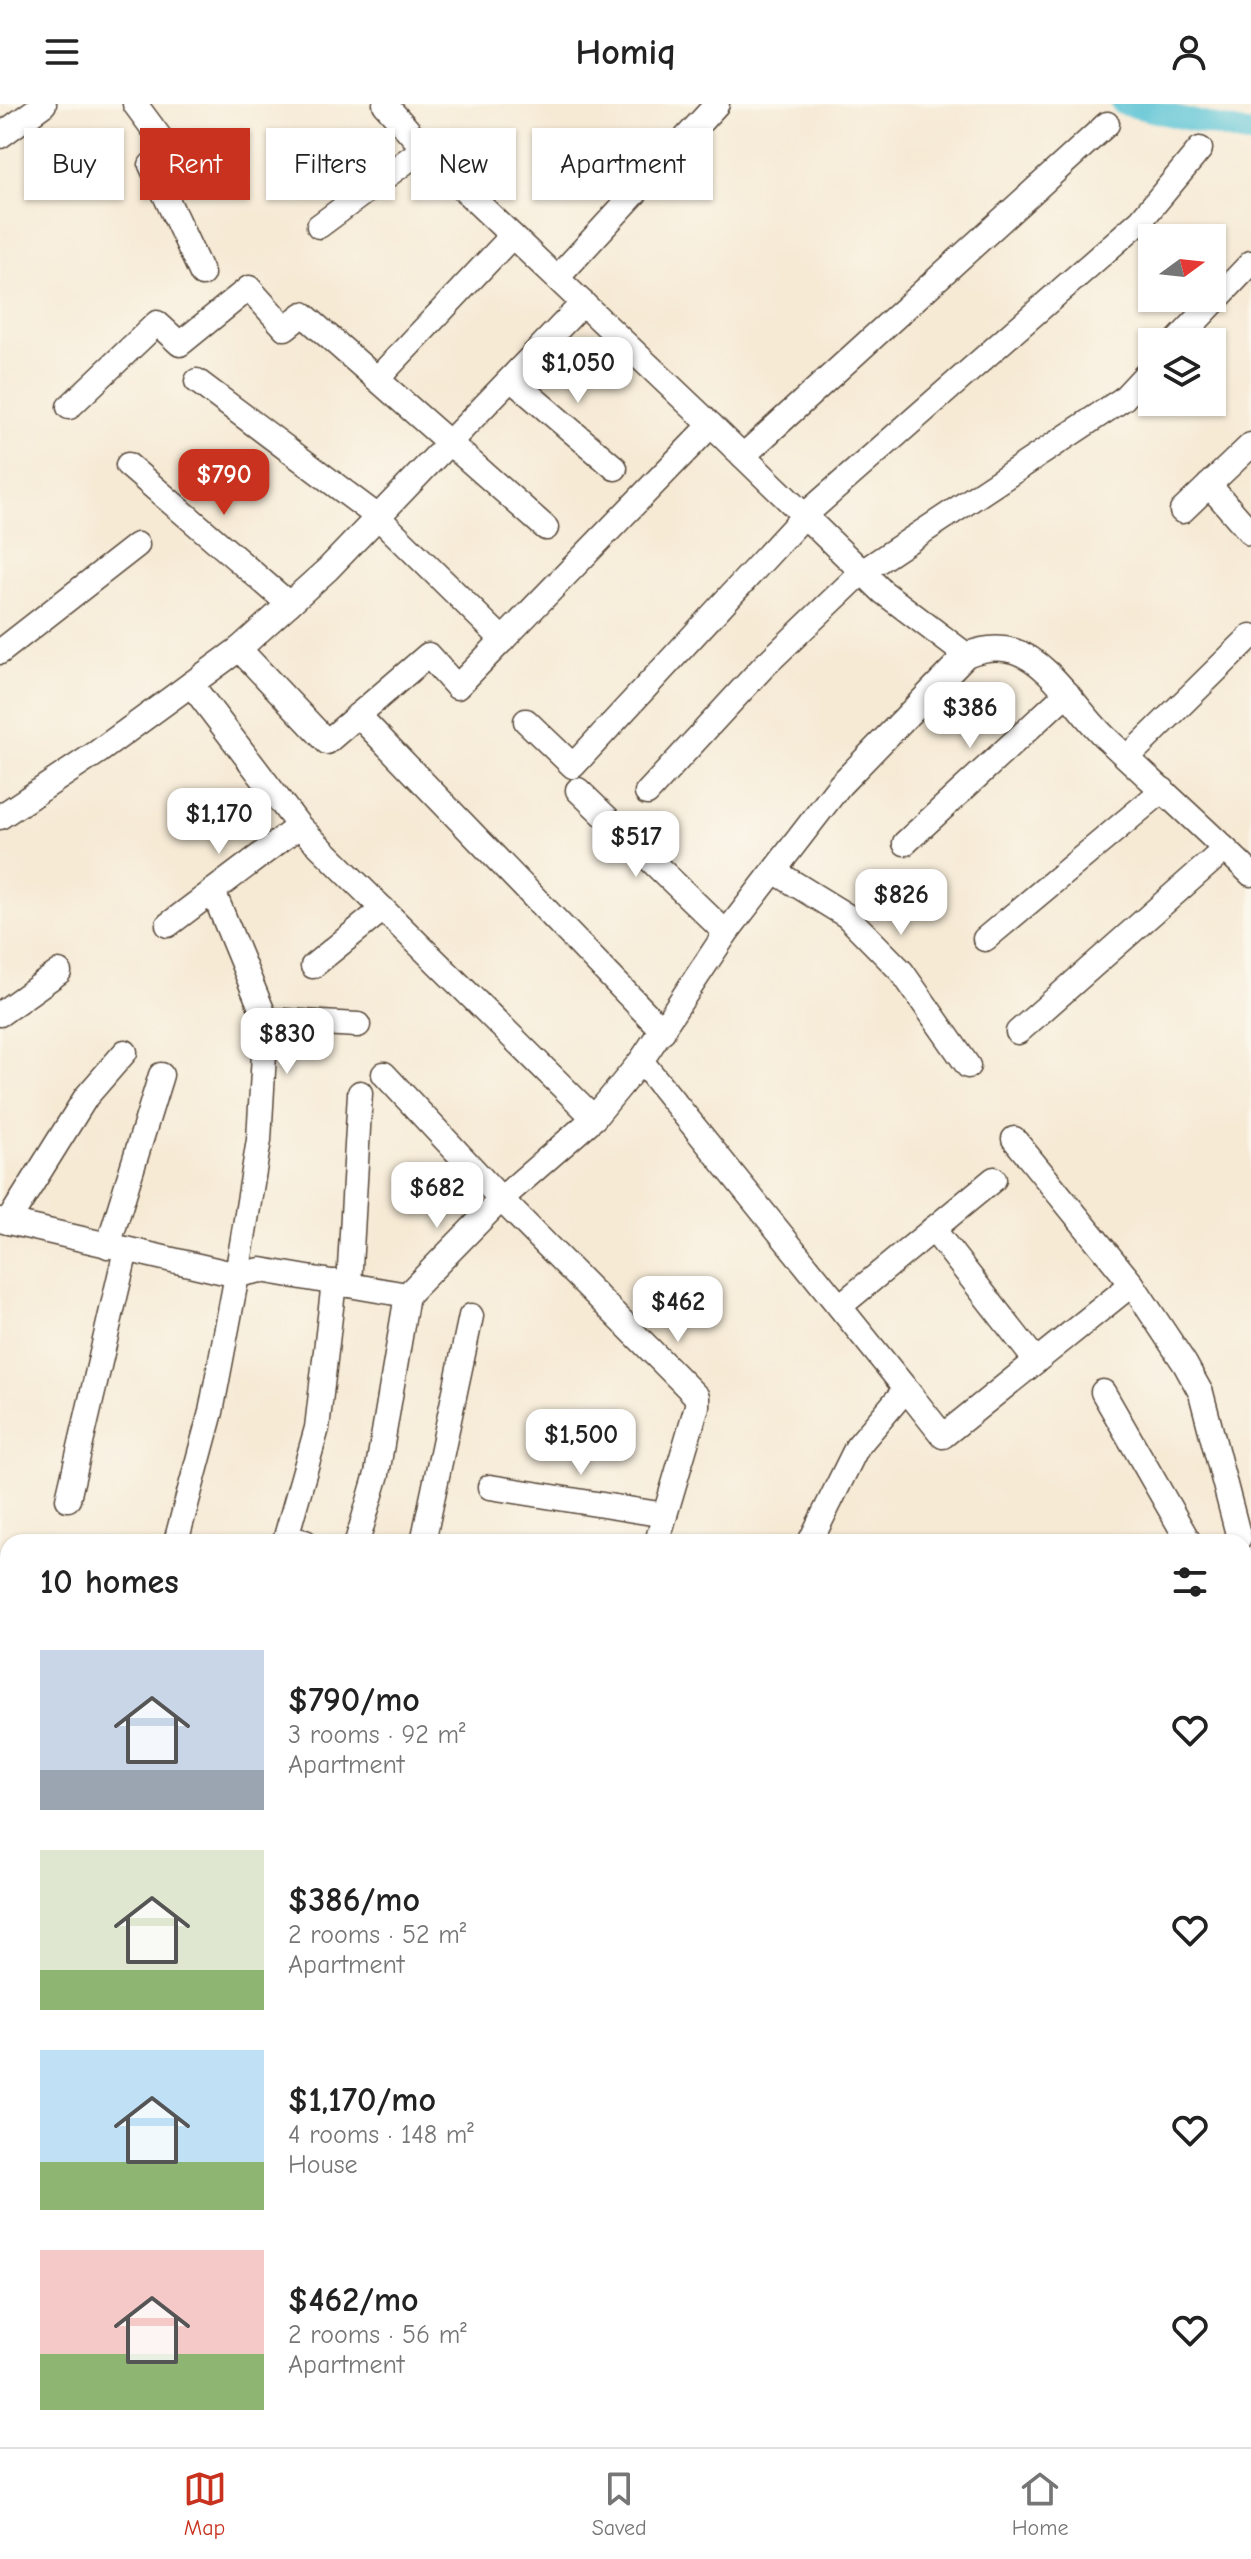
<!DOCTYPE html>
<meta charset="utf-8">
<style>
body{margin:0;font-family:"Comic Neue",sans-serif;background:#f2f2f2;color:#222;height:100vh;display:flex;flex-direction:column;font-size:30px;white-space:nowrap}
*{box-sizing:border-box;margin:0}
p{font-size:26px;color:#767676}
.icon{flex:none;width:44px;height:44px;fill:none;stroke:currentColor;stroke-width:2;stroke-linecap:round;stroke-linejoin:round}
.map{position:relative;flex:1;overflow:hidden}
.sheet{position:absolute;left:0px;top:1430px;width:1252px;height:914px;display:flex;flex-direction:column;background:#fff;border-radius:24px 24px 0 0;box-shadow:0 2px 6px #0004}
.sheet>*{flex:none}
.banner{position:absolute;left:24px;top:24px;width:800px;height:72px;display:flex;gap:16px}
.needle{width:52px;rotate:75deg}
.fabs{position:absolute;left:1138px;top:120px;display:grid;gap:16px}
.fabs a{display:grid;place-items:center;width:88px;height:88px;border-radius:0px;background:#fff;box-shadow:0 2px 6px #0004;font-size:40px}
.price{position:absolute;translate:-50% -68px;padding:0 18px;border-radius:16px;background:#fff;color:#222;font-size:26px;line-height:52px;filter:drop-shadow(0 2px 4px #0008)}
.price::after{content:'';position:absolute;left:50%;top:48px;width:24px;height:18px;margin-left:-12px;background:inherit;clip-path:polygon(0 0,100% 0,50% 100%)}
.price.active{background:#c8321e;color:#fff}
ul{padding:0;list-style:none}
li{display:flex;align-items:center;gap:24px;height:200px;padding:0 40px}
li span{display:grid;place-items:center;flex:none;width:224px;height:160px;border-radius:0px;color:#555}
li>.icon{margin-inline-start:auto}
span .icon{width:96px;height:96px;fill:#fffc;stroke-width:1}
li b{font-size:34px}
h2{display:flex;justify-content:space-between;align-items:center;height:96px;padding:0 40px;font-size:34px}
.pill{padding:0 28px;border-radius:0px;background:#fff;box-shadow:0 2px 6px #0004;font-size:28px;line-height:72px}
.pill.active{background:#c8321e;color:#fff}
header{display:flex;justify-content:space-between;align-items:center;height:104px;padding:0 40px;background:#fff;font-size:36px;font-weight:600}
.tab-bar{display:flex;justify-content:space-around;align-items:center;height:112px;border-top:2px solid #e0e0e0;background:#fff;font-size:22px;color:#767676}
.tab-bar a{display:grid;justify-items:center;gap:4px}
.tab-bar .active{color:#c8321e}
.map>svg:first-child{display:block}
</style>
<header><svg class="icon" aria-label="menu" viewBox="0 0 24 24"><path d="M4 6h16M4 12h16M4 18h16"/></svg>Homiq<svg class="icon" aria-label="person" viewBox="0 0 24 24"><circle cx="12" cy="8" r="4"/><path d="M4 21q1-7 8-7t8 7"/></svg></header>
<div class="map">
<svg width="1251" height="2343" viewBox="0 0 1251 2343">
<rect width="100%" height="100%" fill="#fbf7ec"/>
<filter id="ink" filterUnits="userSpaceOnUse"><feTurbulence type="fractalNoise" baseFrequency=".0125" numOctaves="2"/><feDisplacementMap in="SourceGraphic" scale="16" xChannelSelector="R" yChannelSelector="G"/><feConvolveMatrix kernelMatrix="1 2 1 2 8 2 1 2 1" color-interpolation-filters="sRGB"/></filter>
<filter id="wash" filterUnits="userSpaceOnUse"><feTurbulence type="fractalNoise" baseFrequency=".006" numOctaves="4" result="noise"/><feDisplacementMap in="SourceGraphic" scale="32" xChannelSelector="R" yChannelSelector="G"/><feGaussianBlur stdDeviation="1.8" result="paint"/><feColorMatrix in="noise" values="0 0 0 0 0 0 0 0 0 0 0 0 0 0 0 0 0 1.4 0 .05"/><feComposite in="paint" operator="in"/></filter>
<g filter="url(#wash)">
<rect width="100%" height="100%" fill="#f6ead5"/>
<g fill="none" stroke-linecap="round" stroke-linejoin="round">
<!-- canal -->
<path stroke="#59c3d5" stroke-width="22" d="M1122,0L1251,30"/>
</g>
</g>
<g filter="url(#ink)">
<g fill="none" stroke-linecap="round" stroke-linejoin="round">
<!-- minor casing -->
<g stroke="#574739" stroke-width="27">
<g id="minor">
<path d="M135,0L169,46L151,61L202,170"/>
<path d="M385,0L441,64L711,321L883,488L966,551C981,545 997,542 1014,547C1051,558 1080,611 1107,635C1155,680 1204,724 1251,770"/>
<path d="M0,32L44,0"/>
<path d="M319,122L424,44"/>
<path d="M557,174L717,0"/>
<path d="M1176,238L1251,159"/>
<path d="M377,275L512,132"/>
<path d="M511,275L615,364"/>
<path d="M197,277L378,413L503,536"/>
<path d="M69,303L157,219L180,240L249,184L285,224L303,210L546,424"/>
<path d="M743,352L1107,20"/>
<path d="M128,361L289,500"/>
<path d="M1209,381L1251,429"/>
<path d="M1182,407L1251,341"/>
<path d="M239,545L327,638L428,551L457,583L711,321"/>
<path d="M0,548L137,441"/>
<path d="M191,580L299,722L594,1014"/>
<path d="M358,611L663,927"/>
<path d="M526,617L573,662L804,412L1141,116L1200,45"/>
<path d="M1128,653L1251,532"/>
<path d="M578,686L726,829"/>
<path d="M647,689L763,563L862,468L1123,295L1152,264"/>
<path d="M0,713L98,648L239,545L328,465L583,199"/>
<path d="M905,739L1067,589"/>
<path d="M774,767L847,812L902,868L968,962"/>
<path d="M168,821L299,722"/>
<path d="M985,835L1163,686"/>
<path d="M313,862L383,805"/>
<path d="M0,910L59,868"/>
<path d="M266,916L358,921"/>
<path d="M1018,928L1225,745"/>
<path d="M641,957L906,1285L857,1343L810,1438"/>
<path d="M384,970L501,1095L697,1293V1302L657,1438"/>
<path d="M1014,1035L1132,1180L1185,1260L1201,1289L1239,1434"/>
<path d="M0,1116L237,1171L261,1166L407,1191"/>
<path d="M8,1118L86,993L125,948"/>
<path d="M933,1125L1036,1257"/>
<path d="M108,1142L161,971"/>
<path d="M349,1181L360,989"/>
<path d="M840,1202L994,1075"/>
<path d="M906,1285L943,1332L1132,1180"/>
<path d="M1103,1288L1189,1438"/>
<path d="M490,1383L665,1411"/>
<path d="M68,1395L126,1146"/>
<path d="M176,1438L211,1308L237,1171L259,1036L266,916L213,787"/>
<path d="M305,1438L286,1433L317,1324L334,1178"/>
<path d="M357,1438L377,1370L407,1191L501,1095L594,1014L641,957L726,829L840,681L966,551"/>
<path d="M423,1438L471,1212"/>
<path d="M1244,1697L1251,1691"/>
<path d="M1244,1762L1251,1769"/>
<path d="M0,1810L8,1808"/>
<path d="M1244,2010L1251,2001"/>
<path d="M1244,2183L1251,2187"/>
<path d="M713,2336L715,2343"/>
<path d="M911,2336L913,2343"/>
<path d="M1037,2336L1038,2343"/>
<path d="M0,2342L1,2343"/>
<path d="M319,2343L349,2336"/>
</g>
</g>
<!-- minor -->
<use href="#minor" stroke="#fff" stroke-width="24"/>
</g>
</g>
</svg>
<div class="fabs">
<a><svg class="needle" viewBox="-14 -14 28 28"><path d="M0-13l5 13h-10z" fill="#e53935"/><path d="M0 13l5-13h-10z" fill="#767676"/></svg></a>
<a><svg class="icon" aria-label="layers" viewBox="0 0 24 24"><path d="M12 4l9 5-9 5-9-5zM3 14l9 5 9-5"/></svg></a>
</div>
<b class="price" style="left:578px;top:301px">$1,050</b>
<b class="price active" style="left:224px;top:413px">$790</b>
<b class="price" style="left:970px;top:646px">$386</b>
<b class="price" style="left:219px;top:752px">$1,170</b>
<b class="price" style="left:636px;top:775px">$517</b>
<b class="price" style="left:901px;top:833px">$826</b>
<b class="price" style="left:287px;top:972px">$830</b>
<b class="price" style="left:437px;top:1126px">$682</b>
<b class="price" style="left:678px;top:1240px">$462</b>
<b class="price" style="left:581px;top:1373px">$1,500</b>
<div class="banner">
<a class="pill">Buy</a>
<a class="pill active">Rent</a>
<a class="pill">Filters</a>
<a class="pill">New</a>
<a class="pill">Apartment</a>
</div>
<section class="sheet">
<h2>10 homes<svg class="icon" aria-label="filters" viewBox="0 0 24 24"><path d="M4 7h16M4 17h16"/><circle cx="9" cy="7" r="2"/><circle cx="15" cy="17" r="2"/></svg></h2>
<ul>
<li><span style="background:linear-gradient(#c9d6e8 75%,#9aa5b1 0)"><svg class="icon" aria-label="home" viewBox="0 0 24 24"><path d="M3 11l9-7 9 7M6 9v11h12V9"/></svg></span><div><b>$790/mo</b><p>3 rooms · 92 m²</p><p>Apartment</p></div><svg class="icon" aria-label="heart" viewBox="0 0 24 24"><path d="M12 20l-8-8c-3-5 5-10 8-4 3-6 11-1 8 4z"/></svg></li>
<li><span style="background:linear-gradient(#dfe7d0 75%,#8fb573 0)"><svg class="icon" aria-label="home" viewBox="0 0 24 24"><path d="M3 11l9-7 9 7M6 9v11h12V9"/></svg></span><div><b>$386/mo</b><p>2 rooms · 52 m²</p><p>Apartment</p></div><svg class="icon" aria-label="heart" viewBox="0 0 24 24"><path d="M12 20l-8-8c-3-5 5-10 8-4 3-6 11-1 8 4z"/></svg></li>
<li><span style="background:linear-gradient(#bfe0f5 70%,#8fb573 0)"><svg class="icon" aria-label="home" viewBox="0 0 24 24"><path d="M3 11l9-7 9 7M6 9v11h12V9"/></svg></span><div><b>$1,170/mo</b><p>4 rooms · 148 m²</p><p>House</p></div><svg class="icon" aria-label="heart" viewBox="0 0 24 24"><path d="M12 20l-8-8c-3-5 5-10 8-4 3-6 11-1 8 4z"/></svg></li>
<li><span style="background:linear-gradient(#f6c9c9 65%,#8fb573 0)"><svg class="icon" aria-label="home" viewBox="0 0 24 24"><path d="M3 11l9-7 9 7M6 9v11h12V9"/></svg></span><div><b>$462/mo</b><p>2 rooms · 56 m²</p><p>Apartment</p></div><svg class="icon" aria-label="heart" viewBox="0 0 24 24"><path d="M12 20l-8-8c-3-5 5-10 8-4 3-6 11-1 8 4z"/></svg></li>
</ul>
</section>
</div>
<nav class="tab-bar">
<a class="active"><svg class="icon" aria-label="map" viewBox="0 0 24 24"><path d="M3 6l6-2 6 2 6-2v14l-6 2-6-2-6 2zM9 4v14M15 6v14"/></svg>Map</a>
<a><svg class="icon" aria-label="saved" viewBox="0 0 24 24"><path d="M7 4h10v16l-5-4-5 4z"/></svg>Saved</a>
<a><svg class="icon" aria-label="home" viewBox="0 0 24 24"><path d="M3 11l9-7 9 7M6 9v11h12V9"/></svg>Home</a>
</nav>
